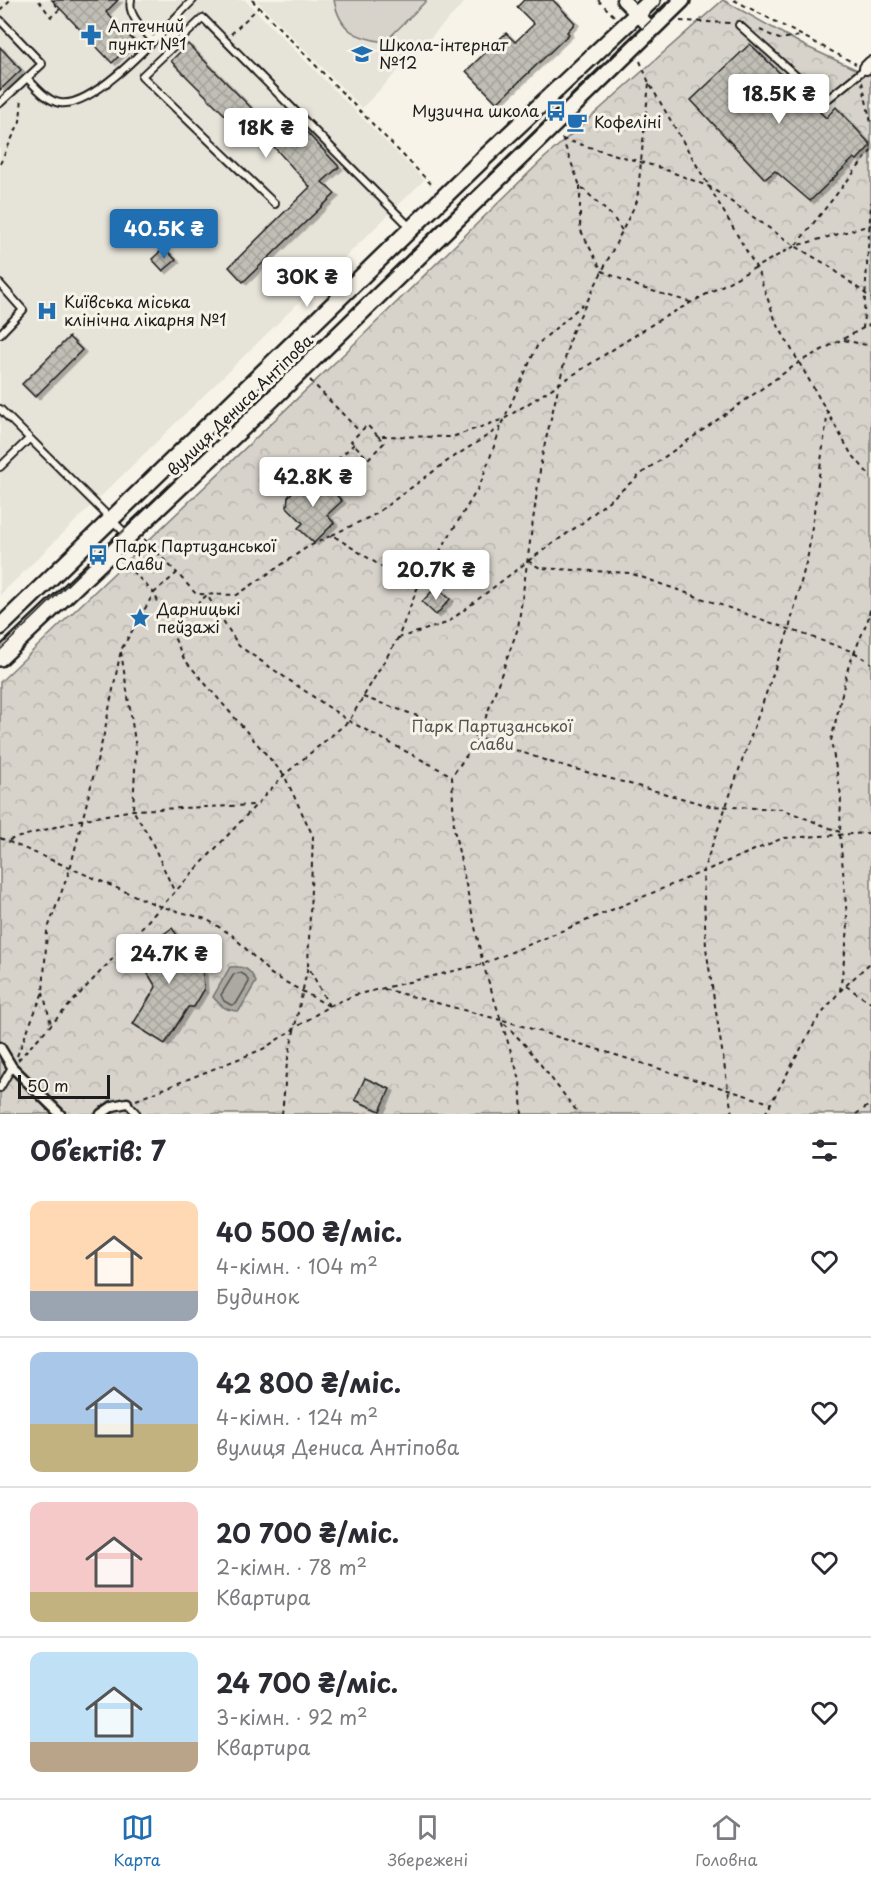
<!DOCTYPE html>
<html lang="uk">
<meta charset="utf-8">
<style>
body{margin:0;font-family:"Playpen Sans",sans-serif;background:#f2f2f3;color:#2b2b33;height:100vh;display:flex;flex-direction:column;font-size:22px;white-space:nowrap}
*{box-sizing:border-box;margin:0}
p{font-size:20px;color:#7c7c81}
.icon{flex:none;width:33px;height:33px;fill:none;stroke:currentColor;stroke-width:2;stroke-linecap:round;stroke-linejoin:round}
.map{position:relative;height:1114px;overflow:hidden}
.details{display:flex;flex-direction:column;background:#fff;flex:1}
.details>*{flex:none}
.scale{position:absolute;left:18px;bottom:15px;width:92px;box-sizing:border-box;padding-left:6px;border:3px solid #1c1c1c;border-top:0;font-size:16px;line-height:21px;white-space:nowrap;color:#1c1c1c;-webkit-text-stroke:4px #f7f3e8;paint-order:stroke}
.price{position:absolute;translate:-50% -51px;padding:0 14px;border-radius:6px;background:#fff;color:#222;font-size:20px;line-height:39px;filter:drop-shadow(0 2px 3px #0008)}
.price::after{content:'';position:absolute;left:50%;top:36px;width:18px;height:14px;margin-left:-9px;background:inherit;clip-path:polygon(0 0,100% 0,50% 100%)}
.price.current{background:#1f6fb2;color:#fff}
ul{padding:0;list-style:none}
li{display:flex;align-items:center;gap:18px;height:150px;padding:0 30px}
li+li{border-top:2px solid #e1e1e2}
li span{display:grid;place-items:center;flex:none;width:168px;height:120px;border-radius:12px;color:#555}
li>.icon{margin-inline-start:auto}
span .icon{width:72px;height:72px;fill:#fffc;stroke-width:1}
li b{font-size:26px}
h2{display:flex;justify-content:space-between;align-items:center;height:72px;padding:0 30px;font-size:26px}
.tab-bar{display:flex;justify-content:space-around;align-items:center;height:84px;border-top:2px solid #e1e1e2;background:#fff;font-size:16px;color:#7c7c81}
.tab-bar a{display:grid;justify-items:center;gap:3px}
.tab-bar .current{color:#1f6fb2}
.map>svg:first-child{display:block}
</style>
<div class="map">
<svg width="871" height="1114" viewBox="0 0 871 1114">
<defs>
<pattern id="park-crowns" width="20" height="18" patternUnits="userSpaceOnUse" patternTransform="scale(1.5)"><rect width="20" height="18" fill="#d7d3cb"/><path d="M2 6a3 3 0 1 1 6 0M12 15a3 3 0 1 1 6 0" fill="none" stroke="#b8b5ae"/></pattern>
<pattern id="building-cross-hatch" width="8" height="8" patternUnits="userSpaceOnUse" patternTransform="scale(1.5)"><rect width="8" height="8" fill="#c0beb5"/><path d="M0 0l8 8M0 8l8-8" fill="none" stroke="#a4a39b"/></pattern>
<filter id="shadow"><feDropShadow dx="4" dy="2.5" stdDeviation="0" flood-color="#0004"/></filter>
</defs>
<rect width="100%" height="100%" fill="#f7f3e8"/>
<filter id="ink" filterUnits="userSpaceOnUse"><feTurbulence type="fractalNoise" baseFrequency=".0167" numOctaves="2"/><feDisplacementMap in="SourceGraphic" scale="12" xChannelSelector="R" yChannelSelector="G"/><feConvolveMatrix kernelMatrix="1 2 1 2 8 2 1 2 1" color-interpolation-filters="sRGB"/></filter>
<g filter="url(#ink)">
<!-- built -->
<g fill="#e6e3d9">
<path d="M0,0H245L424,180L0,595Z"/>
<path d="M256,0H467L362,108Z"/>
</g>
<!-- park -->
<path fill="url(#park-crowns)" stroke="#7a7874" stroke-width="1.5" d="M723,0L805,46L864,73L871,67V1114H0V682L348,350L541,161Z"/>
<!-- garden -->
<path fill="#d7d3cb" stroke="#7a7874" stroke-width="1.5" d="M334,0H427L385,42C356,38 340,31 334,0Z"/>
<!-- water -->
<path fill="#aca9a2" stroke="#72716c" stroke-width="1.5" d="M230,967C245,966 250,969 256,982L239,1011C226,1011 221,1006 213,997Z"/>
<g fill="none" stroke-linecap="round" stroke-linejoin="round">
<!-- shore -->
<path stroke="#565452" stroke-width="1.5" d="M241,973L246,976L249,982L236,1004L231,1005L224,1001L221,995L234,974Z"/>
</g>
<!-- building -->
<g fill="url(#building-cross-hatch)" stroke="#1c1c1c" stroke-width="1.5" filter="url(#shadow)">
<path d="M52,0H118L106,12L134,41L112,63Z"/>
<path d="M524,0H553L575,23L567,32L569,34L497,103L466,71L506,33L515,42L534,24L517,7Z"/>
<path d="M188,44L283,140L299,124L339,167L322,182L335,194L243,282L229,267L310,187L266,138L257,147L171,61Z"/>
<path d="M750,44L826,118L836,107L871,145L857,160L854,158L810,201L775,171L765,179L691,100Z"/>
<path d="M0,47L21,70L0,90Z"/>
<path d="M164,248L176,260L163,271L152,259Z"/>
<path d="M69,337L82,350L35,397L22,384Z"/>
<path d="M322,480L342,501L327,515L334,523L314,543L298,528L303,523L287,507L288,497L299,484L309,483L314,487Z"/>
<path d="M436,587L450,599L436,615L422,602Z"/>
<path d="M172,928L203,973L204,990L194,1007H188L165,1044L133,1024L156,987L136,954Z"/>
<path d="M365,1078L390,1089L380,1111L355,1100Z"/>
</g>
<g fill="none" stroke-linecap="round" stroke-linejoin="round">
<!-- service casing -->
<g stroke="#1c1c1c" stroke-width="10">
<g id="service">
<path d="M131,0C127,15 143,28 152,40"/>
<path d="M0,20L42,64L0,103"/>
<path d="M739,25L815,93L829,98L866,68"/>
<path d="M27,78C36,87 47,101 60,103C96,109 167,25 193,0"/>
<path d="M275,204L142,76L203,18L412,229"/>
<path d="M0,284L23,310L0,334"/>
<path d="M0,409L128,536"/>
<path d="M0,467L29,439"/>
<path d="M0,1088L12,1067"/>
<path d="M127,1103L137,1114"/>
</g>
</g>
<!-- pedestrian casing -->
<g stroke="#1c1c1c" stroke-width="13">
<g id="pedestrian">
<path d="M0,1047L12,1067L60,1114"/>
<path d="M101,1114L113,1106L127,1103"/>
</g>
</g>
<!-- minor casing -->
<g stroke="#1c1c1c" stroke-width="16">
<g id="minor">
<path d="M623,0L652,29"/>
<path d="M866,68L871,63"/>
</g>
</g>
<!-- tertiary casing -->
<g stroke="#1c1c1c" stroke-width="20">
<g id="tertiary">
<path d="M0,627L482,160L652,0"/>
<path d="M0,658L255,416L682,0"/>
</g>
</g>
<!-- path -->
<g stroke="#1c1c1c" stroke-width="2" stroke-dasharray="4.5 4.5" stroke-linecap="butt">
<path d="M252,0L434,187"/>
<path d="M598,0L615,17"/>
<path d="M734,0L856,64"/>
<path d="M39,1L51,17L60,9L51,0"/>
<path d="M0,10L10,0"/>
<path d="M680,21L731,23"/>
<path d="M760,30L779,39L800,36"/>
<path d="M231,34L259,7"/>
<path d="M640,61L649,83L757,269L776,322L850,452L871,477"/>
<path d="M862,82L871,123"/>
<path d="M562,138L580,186L613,217L623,232"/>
<path d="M562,139L661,168L710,187L795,246L829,266L871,298"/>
<path d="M0,164L20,121L22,97"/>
<path d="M580,186V229L602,271L642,288L690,302"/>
<path d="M796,245L871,151"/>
<path d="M863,329L871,202"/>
<path d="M844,340L871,346"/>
<path d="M310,380L360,432"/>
<path d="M378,436L384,443L368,459L351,441L367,425L378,436L452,437L504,419L659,320L795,246L871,225"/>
<path d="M339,490L322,474L354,444"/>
<path d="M332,535L374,515L449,460L501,427"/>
<path d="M144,539L177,573"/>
<path d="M528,561L582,523L646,470L801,361L871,324"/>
<path d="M869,614L871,605"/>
<path d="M170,629L207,595L239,646L349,721L452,776"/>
<path d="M398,638L447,623L528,561L540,568L630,573L854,652L871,663"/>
<path d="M121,652L136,748L133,810L150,838L175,893"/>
<path d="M363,697L550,762L710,806L782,809L840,832"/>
<path d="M0,838L159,906L206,919L232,935L271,974L329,1006"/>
<path d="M9,840L80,820L133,810L255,805"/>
<path d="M846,986L871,1003"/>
<path d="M384,989L501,1020L527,1047L579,1114"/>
<path d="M840,991L848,929L840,835L841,795L831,741L848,668L871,612"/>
<path d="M43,992L51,1024"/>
<path d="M329,1006L308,966L313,836L284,775L184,659L154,593L177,573L196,594L237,595L306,548L332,535L417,589"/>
<path d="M503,1020L770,1103V1114"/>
<path d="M17,1056L43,992L47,931L70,869L104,734L121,650L154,593L121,560"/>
<path d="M18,1060L284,775L349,721L398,638L417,589L480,485L504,419L538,344L583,304"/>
<path d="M136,1100L263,1049L329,1006L355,995L483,964L783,838L871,833"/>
<path d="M282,1114L287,1063L308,966"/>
<path d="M522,1114L520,1080L483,964L454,829L452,776L478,739L518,628L542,456L571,334L637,201L649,83"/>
<path d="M732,1114L706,948L703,871L789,629L808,555L828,411"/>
<path d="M765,1114L816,1021L840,991L871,962"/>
<path d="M856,1114L871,1104"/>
</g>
<!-- service -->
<use href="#service" stroke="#f7f3e8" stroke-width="6"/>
<!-- pedestrian -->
<use href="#pedestrian" stroke="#f7f3e8" stroke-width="8"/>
<!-- minor -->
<use href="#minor" stroke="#f7f3e8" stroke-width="12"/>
<!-- tertiary -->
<use href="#tertiary" stroke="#f7f3e8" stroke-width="15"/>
<!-- tram -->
<path stroke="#1c1c1c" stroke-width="1.5" d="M0,650L672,0"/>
</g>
</g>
<!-- icons -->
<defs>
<g id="pharmacy-bare" transform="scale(1.62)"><path d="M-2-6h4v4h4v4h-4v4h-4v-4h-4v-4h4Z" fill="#1f6fb2" stroke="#f7f3e8" stroke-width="2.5" paint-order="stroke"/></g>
<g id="school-bare" transform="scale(1.62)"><path d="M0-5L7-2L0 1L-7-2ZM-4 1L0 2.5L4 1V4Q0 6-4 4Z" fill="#1f6fb2" stroke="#f7f3e8" stroke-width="2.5" paint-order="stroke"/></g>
<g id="bus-bare" transform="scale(1.62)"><path d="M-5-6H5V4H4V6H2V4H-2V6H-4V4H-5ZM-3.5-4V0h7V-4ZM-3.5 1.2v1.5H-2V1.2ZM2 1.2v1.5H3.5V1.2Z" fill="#1f6fb2" stroke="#f7f3e8" stroke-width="2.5" paint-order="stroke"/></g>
<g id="cafe-bare" transform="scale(1.62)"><path d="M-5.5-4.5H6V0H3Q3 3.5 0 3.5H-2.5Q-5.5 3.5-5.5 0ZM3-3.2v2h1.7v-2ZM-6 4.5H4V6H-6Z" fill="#1f6fb2" stroke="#f7f3e8" stroke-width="2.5" paint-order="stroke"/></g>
<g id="hospital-bare" transform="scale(1.62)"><path d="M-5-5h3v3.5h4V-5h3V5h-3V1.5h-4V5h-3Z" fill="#1f6fb2" stroke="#f7f3e8" stroke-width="2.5" paint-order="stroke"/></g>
<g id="sight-bare" transform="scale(1.62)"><path d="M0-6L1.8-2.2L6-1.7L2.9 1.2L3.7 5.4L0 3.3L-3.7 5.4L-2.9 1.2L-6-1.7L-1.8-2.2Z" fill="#1f6fb2" stroke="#f7f3e8" stroke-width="2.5" paint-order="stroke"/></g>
</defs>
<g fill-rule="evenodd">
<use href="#pharmacy-bare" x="91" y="35"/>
<use href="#school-bare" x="362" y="54"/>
<use href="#bus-bare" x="556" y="111"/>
<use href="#cafe-bare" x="577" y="122"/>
<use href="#hospital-bare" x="47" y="311"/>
<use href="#bus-bare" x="98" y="555"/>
<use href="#sight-bare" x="140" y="618"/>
</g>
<g text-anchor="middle" stroke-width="6" stroke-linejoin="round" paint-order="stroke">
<!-- poi labels -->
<g font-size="16" fill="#1c1c1c" stroke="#f7f3e8" text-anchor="start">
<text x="108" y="32">Аптечний<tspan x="108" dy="18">пункт №1</tspan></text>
<text x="379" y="51">Школа-інтернат<tspan x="379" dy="18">№12</tspan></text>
<text x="539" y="117" text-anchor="end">Музична школа</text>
<text x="594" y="128">Кофеліні</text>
<text x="64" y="308">Київська міська<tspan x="64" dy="18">клінічна лікарня №1</tspan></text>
<text x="115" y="552">Парк Партизанської<tspan x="115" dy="18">Слави</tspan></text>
<text x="157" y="615">Дарницькі<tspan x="157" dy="18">пейзажі</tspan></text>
</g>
<!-- street labels -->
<g font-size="16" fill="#1c1c1c" stroke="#f7f3e8">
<text transform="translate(240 405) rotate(-44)" y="6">вулиця Дениса Антіпова</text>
</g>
<!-- park labels -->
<g font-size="16" fill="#545351" stroke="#f7f3e8">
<text x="492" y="732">Парк Партизанської<tspan x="492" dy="18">слави</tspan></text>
</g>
</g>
</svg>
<div class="scale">50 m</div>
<b class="price" style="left:779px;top:125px">18.5K ₴</b>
<b class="price" style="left:266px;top:159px">18K ₴</b>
<b class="price current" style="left:164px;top:260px">40.5K ₴</b>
<b class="price" style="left:307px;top:308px">30K ₴</b>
<b class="price" style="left:313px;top:508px">42.8K ₴</b>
<b class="price" style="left:436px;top:601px">20.7K ₴</b>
<b class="price" style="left:169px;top:985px">24.7K ₴</b>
</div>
<section class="details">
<h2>Об’єктів: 7<svg class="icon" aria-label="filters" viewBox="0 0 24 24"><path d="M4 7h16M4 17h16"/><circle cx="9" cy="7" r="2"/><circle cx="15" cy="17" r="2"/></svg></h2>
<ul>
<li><span style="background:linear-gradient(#ffd9b3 75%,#9aa5b1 0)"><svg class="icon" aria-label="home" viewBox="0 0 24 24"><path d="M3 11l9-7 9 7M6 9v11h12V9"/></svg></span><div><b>40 500 ₴/міс.</b><p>4-кімн. · 104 m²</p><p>Будинок</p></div><svg class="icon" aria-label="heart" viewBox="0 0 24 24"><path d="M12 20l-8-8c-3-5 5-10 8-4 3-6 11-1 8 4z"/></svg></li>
<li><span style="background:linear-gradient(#a9c7e8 60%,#c2b280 0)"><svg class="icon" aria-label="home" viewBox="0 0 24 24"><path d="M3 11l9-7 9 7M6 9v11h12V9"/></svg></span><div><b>42 800 ₴/міс.</b><p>4-кімн. · 124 m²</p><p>вулиця Дениса Антіпова</p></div><svg class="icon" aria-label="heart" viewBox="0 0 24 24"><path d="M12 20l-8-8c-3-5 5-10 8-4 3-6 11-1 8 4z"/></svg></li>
<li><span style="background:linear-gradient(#f6c9c9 75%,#c2b280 0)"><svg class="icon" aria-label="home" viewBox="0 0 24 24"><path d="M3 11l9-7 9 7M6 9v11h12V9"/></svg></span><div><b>20 700 ₴/міс.</b><p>2-кімн. · 78 m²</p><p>Квартира</p></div><svg class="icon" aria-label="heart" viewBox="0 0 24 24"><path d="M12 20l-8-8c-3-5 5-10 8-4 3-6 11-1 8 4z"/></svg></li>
<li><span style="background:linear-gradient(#bfe0f5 75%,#b9a48a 0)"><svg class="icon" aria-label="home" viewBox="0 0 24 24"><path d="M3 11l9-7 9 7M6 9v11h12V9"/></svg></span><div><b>24 700 ₴/міс.</b><p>3-кімн. · 92 m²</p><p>Квартира</p></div><svg class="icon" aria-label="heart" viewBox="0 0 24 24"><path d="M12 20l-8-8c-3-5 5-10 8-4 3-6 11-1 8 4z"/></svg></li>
</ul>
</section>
<nav class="tab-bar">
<a class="current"><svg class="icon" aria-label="map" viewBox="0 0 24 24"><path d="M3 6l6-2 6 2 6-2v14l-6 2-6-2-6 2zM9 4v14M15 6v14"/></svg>Карта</a>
<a><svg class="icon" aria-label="saved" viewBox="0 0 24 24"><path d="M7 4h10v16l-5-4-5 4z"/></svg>Збережені</a>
<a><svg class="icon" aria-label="home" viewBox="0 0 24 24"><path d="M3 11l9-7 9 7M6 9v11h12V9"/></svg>Головна</a>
</nav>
